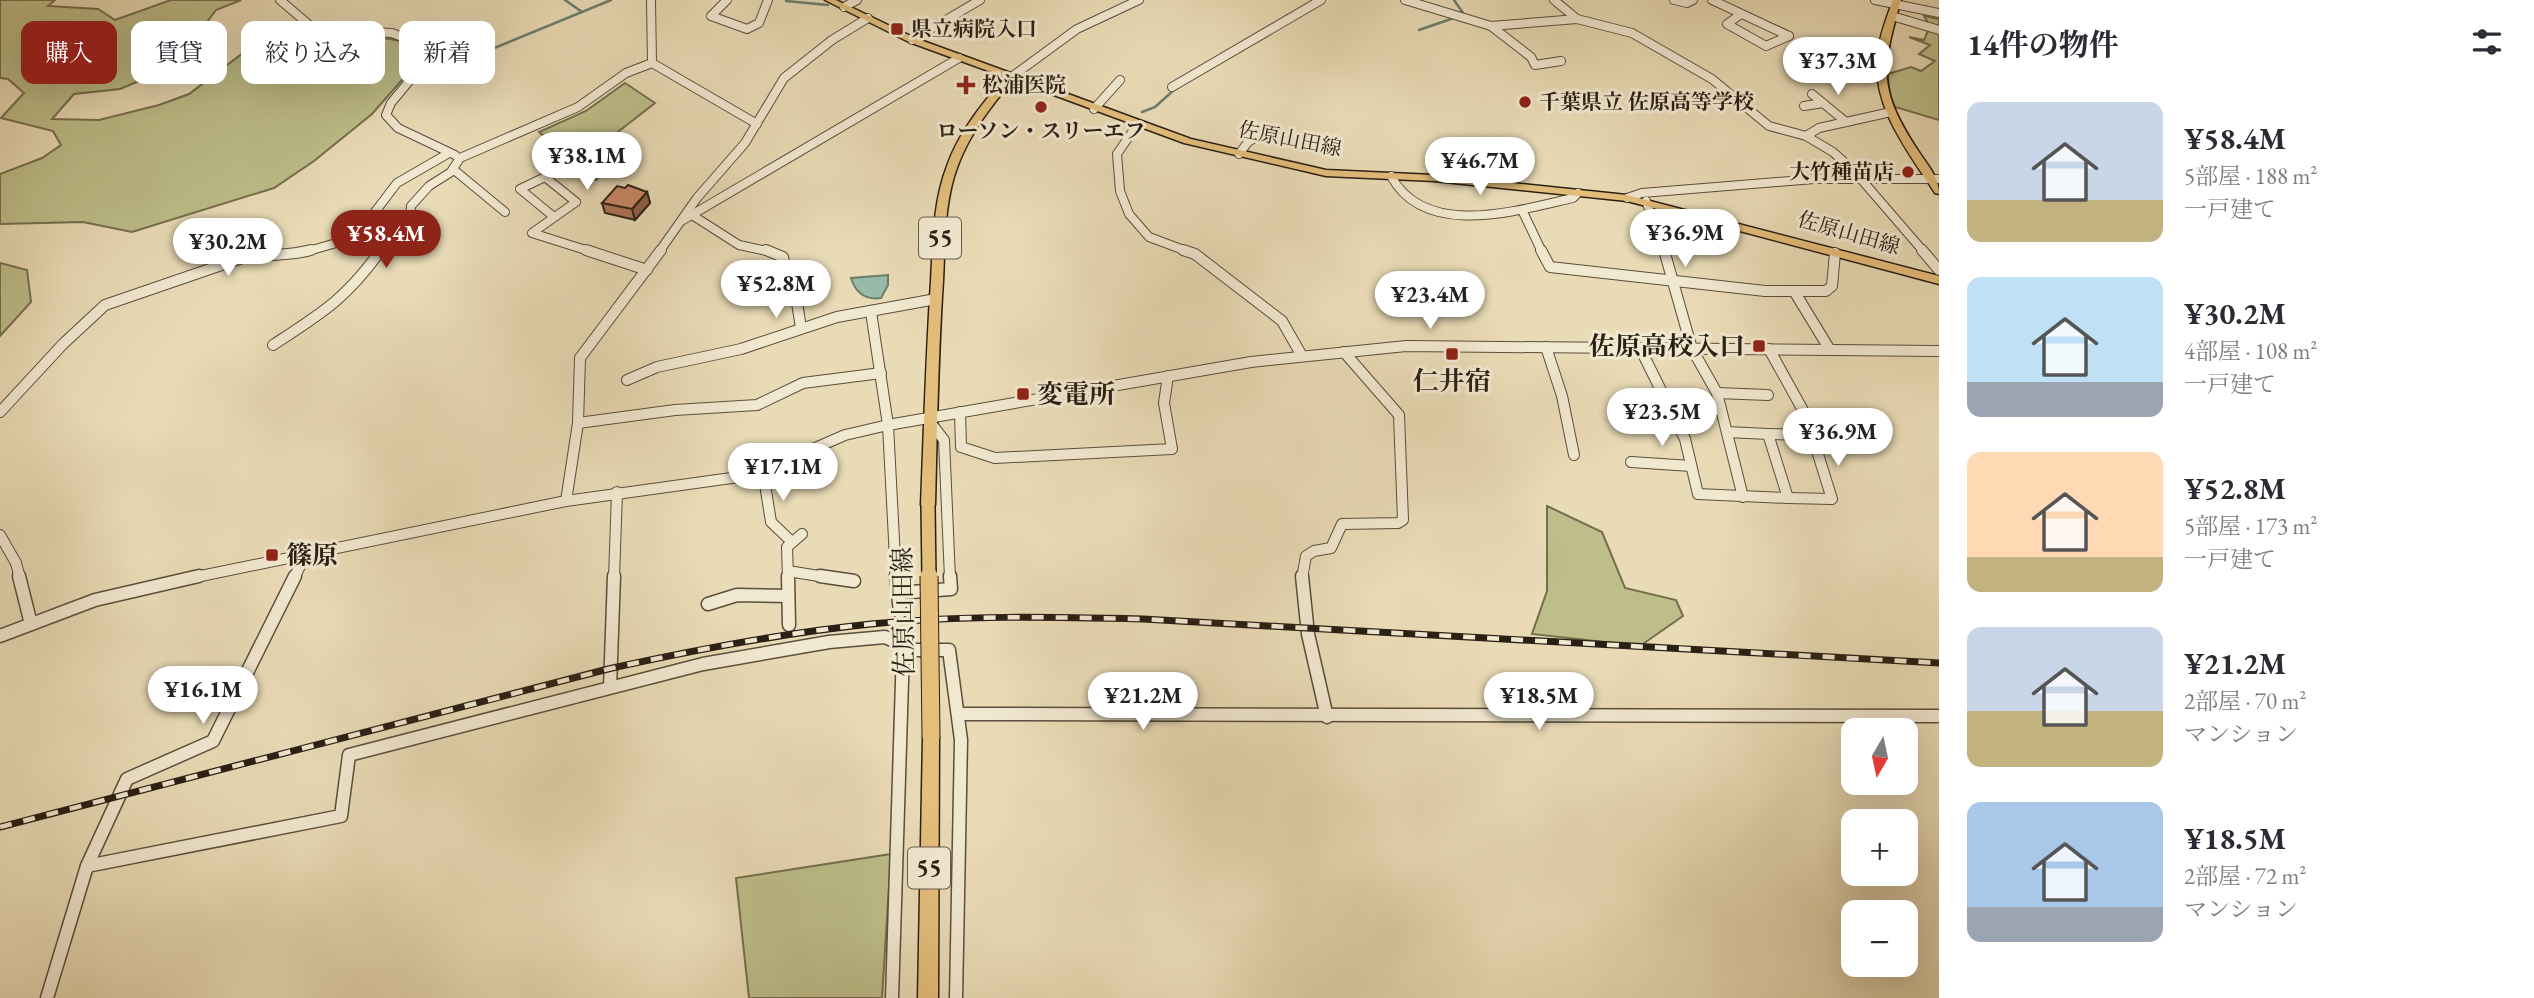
<!DOCTYPE html>
<html lang="ja">
<meta charset="utf-8">
<style>
body{margin:0;font-family:"EB Garamond","Noto Serif JP",serif;background:#f2f2f3;color:#2b2b33;height:100vh;display:flex;flex-direction:column;font-size:26px;white-space:nowrap}
*{box-sizing:border-box;margin:0}
p{font-size:23px;color:#7c7c81}
.icon{flex:none;width:38px;height:38px;fill:none;stroke:currentColor;stroke-width:2;stroke-linecap:round;stroke-linejoin:round}
.map{position:relative;flex:1;overflow:hidden}
.sheet{display:flex;flex-direction:column;background:#fff;width:595px}
.sheet>*{flex:none}
.top-card{position:absolute;left:21px;top:21px;width:665px;height:63px;display:flex;gap:14px}
.needle{width:46px;rotate:189deg}
.controls{position:absolute;left:1841px;top:718px;display:grid;gap:14px}
.controls a{display:grid;place-items:center;width:77px;height:77px;border-radius:14px;background:#fff;box-shadow:0 7px 28px #0002;font-size:35px}
.price{position:absolute;translate:-50% -60px;padding:0 16px;border-radius:24px;background:#fff;color:#222;font-size:23px;line-height:46px;filter:drop-shadow(0 2px 4px #0008)}
.price::after{content:'';position:absolute;left:50%;top:42px;width:21px;height:16px;margin-left:-10px;background:inherit;clip-path:polygon(0 0,100% 0,50% 100%)}
.price.current{background:#8f2418;color:#fff}
ul{padding:0;list-style:none}
li{display:flex;align-items:center;gap:21px;height:175px;padding:0 28px}
li span{display:grid;place-items:center;flex:none;width:196px;height:140px;border-radius:14px;color:#555}
li>.icon{margin-inline-start:auto}
span .icon{width:84px;height:84px;fill:#fffc;stroke-width:1}
li b{font-size:30px}
h2{display:flex;justify-content:space-between;align-items:center;height:84px;padding:0 28px;font-size:30px}
.chip{padding:0 24px;border-radius:14px;background:#fff;box-shadow:0 7px 28px #0002;font-size:24px;line-height:63px}
.chip.current{background:#8f2418;color:#fff}
main{display:flex;flex:1;min-height:0}
.map>svg:first-child{display:block}
</style>
<main>
<div class="map">
<svg width="1939" height="998" viewBox="0 0 1939 998">
<rect width="100%" height="100%" fill="#e9dbb6"/>
<filter id="stains"><feTurbulence type="fractalNoise" baseFrequency=".00286" numOctaves="4"/><feColorMatrix values="0 0 0 0 .2 0 0 0 0 .09 0 0 0 0 .02 0 0 0 .5 -.17"/></filter>
<radialGradient id="worn" r=".72"><stop offset=".6" stop-color="#630" stop-opacity="0"/><stop offset="1" stop-color="#630" stop-opacity=".3"/></radialGradient>
<!-- green -->
<g fill="#bdbe89" stroke="#746e4e" stroke-width="2">
<path d="M0,0H55L48,6L98,9L115,20L171,0H241L216,10L173,67L120,89L74,94L52,119L99,120L159,105L189,94L269,33H353L407,42L416,58L409,72L372,114L314,161L274,188L132,232L83,222L0,224V174L42,158L61,145L53,131L1,118L24,93L8,79L0,78Z"/>
<path d="M1924,16L1939,19V120L1895,107L1889,95L1888,74L1911,67L1921,71L1935,61L1919,54L1930,45L1909,37L1924,40L1928,31L1923,29L1927,21Z"/>
<path d="M625,83L655,103L605,142L623,153L596,180L539,132L586,111Z"/>
<path d="M0,263L27,270L31,302L0,336Z"/>
<path d="M1547,506L1602,532L1625,588L1676,600L1683,616L1640,646L1532,634L1547,591Z"/>
<path d="M891,854L882,998H749L736,878Z"/>
</g>
<!-- water -->
<path fill="#98bba9" stroke="#6c7d6d" stroke-width="2" d="M888,275V285L881,298C867,300 856,294 851,278Z"/>
<g fill="none" stroke-linecap="round" stroke-linejoin="round">
<!-- stream -->
<g stroke="#6c7d6d" stroke-width="2.5">
<path d="M565,0L582,12"/>
<path d="M1454,0L1463,13L1461,16"/>
<path d="M786,1L828,5"/>
<path d="M1419,30L1454,18"/>
<path d="M436,72L611,0"/>
<path d="M1142,112L1155,107L1175,89"/>
</g>
<!-- minor-far2 casing -->
<g stroke="#5a4e3c" stroke-width="10">
<g id="minor-far2">
<path d="M280,0L314,29L392,33L412,41L423,55L411,79L391,103L386,115L398,128L455,155"/>
<path d="M651,0L652,63"/>
<path d="M727,0L711,16L747,29L759,23L768,0"/>
<path d="M1405,0L1491,26L1577,19L1632,33L1712,79L1769,126L1806,136L1833,152L1863,179"/>
<path d="M1554,0L1577,19"/>
<path d="M1674,0L1687,3L1693,0"/>
<path d="M1712,0L1789,36"/>
<path d="M1875,0L1939,13"/>
<path d="M844,7L857,0"/>
<path d="M1741,14L1727,24L1766,46L1789,36"/>
<path d="M1892,16L1939,30"/>
<path d="M1491,26L1531,57L1535,65L1561,61"/>
<path d="M912,40L980,0"/>
<path d="M652,63L757,124"/>
<path d="M1010,78L1077,29L1139,0"/>
<path d="M1172,87L1321,0"/>
<path d="M1812,94L1846,122"/>
<path d="M1804,106L1823,103"/>
<path d="M1094,109L1120,80"/>
<path d="M1137,125L1117,154L1120,191L1129,214L1149,237L1189,252"/>
<path d="M1806,136L1819,128L1891,112"/>
<path d="M1239,154L1248,142L1267,131"/>
<path d="M453,169L505,212"/>
<path d="M1391,176C1425,239 1516,211 1573,198L1578,193"/>
<path d="M1861,179L1924,252"/>
<path d="M1627,198L1642,193L1814,179H1939"/>
<path d="M1646,201L1665,252"/>
<path d="M1522,210L1542,252"/>
<path d="M692,215L739,245L771,252"/>
<path d="M554,217L520,189L545,177L576,202L532,233L592,252"/>
<path d="M683,220L959,58"/>
<path d="M305,252L343,241L362,229L397,183L449,153"/>
<path d="M380,252L410,217L411,206L429,186L451,172L460,158L578,107L626,73L652,63"/>
<path d="M659,252L697,198L745,143L784,78L832,40L868,18"/>
</g>
</g>
<!-- minor-far1 casing -->
<g stroke="#5a4e3c" stroke-width="12">
<g id="minor-far1">
<path d="M586,250L647,270"/>
<path d="M766,250L783,257L787,277L795,290L801,328"/>
<path d="M1183,250L1195,254L1282,321L1302,356"/>
<path d="M1541,250L1550,267L1765,291H1826L1832,286L1835,253"/>
<path d="M1664,250L1692,349L1717,393L1743,497"/>
<path d="M1922,250L1939,270"/>
<path d="M1794,291L1830,350"/>
<path d="M871,312L888,425L896,578"/>
<path d="M273,345C322,313 346,299 381,250"/>
<path d="M1546,347L1562,396L1574,455"/>
<path d="M1640,348L1685,439L1698,494L1788,498L1768,434L1727,432"/>
<path d="M1769,349L1810,423L1812,435"/>
<path d="M627,380L657,367L741,349L837,317L936,299"/>
<path d="M1717,393L1768,395"/>
<path d="M1670,408L1721,410"/>
<path d="M0,412L63,344L105,305L239,259C263,253 287,257 311,250"/>
<path d="M960,412L961,447L995,458L1172,449L1164,403L1168,376"/>
<path d="M930,422L944,440L950,578"/>
<path d="M578,423L675,410L757,405L803,383L881,373"/>
<path d="M1768,434L1812,435L1832,499L1788,498"/>
<path d="M1631,462L1691,466"/>
<path d="M763,472L771,522L792,542"/>
<path d="M566,501L578,423L580,358L661,250"/>
<path d="M0,535L16,563L20,578"/>
<path d="M788,571L831,578"/>
<path d="M191,578L566,501L753,475L845,435L888,425L1251,362L1406,346L1939,351"/>
<path d="M294,578L306,554"/>
<path d="M614,578L617,492"/>
<path d="M788,578L787,547L802,534"/>
<path d="M1302,578L1306,556L1314,551L1331,548L1342,524L1398,523L1403,520L1399,415L1344,352"/>
</g>
</g>
<!-- minor casing -->
<g stroke="#5a4e3c" stroke-width="15">
<g id="minor">
<path d="M19,576L31,624"/>
<path d="M788,576L789,625"/>
<path d="M820,576L854,581"/>
<path d="M896,576L900,612"/>
<path d="M1302,576L1308,634L1327,717"/>
<path d="M898,593L951,589L950,576"/>
<path d="M708,604L737,595L788,596"/>
<path d="M0,636L95,600L199,576"/>
<path d="M903,650H949L961,740L956,998"/>
<path d="M610,687L614,576"/>
<path d="M958,714L1939,716"/>
<path d="M87,866L341,816L349,755L703,664L829,642L885,637L899,643L903,650L892,998"/>
<path d="M47,998L87,866L127,779L213,741L295,576"/>
</g>
</g>
<!-- major casing -->
<g stroke="#2a1f14" stroke-width="3">
<g id="major">
<path d="M825,0H836L915,38L1191,139L1326,170L1434,175L1627,195L1939,276V284L1627,201L1434,181L1326,176L1184,143L1013,80C991,106 970,133 958,165C944,201 945,242 943,281C938,355 937,430 935,505L933,509H923L921,505C924,430 926,356 931,281C933,243 933,202 947,166C959,132 982,104 1005,77L909,42Z"/>
<path d="M1893,0H1901C1881,69 1878,90 1919,152C1928,166 1939,177 1939,194L1935,193C1908,151 1870,105 1878,52C1880,34 1887,17 1893,0Z"/>
<path d="M931,729L937,732L939,737L938,998H918L923,737L925,732Z"/>
</g>
</g>
<!-- minor-far2 -->
<use href="#minor-far2" stroke="#f1e8d0" stroke-width="8"/>
<!-- minor-far1 -->
<use href="#minor-far1" stroke="#f1e8d0" stroke-width="10"/>
<!-- minor -->
<use href="#minor" stroke="#f1e8d0" stroke-width="12"/>
<!-- major -->
<use href="#major" fill="#e4be7b" fill-rule="evenodd"/>
<!-- rail casing -->
<g stroke="#2a1f14" stroke-width="7">
<path id="rail" d="M0,827L608,669C694,650 783,633 871,624C961,615 1053,617 1143,619L1939,663"/>
</g>
<!-- rail -->
<use href="#rail" stroke="#f1e8d0" stroke-width="4.5" stroke-dasharray="12" stroke-linecap="butt"/>
<!-- major-bridge-far1 casing -->
<g stroke="#2a1f14" stroke-width="16" stroke-linecap="butt">
<path id="major-bridge-far1" d="M928,505L929,578"/>
</g>
<!-- major-bridge casing -->
<g stroke="#2a1f14" stroke-width="19" stroke-linecap="butt">
<path id="major-bridge" d="M929,576L931,737"/>
</g>
<!-- major-bridge-far1 -->
<use href="#major-bridge-far1" stroke="#e4be7b" stroke-width="13"/>
<!-- major-bridge -->
<use href="#major-bridge" stroke="#e4be7b" stroke-width="17"/>
</g>
<!-- wall -->
<path fill="#ad7357" stroke="#2a1f14" stroke-width="2" d="M647,192L650,203L635,220L605,213L602,203Z"/>
<!-- shaded-wall -->
<path fill="#8d5e47" stroke="#2a1f14" stroke-width="2" d="M647,192L650,203L635,220L632,209Z"/>
<!-- building -->
<path fill="#c98665" stroke="#2a1f14" stroke-width="2" d="M628,185L647,192L632,209L602,203L617,186L625,188Z"/>
<!-- markers -->
<g fill="#8f2418" stroke="#f1e8d0" stroke-width="2.5">
<rect x="890" y="22" width="14" height="14" rx="3.5"/>
<path d="M962.5 74.5h7v7h7v7h-7v7h-7v-7h-7v-7h7z"/>
<circle cx="1525" cy="102" r="7"/>
<circle cx="1041" cy="107" r="7"/>
<circle cx="1908" cy="172" r="7"/>
<rect x="1752" y="339" width="14" height="14" rx="3.5"/>
<rect x="1445" y="347" width="14" height="14" rx="3.5"/>
<rect x="1016" y="387" width="14" height="14" rx="3.5"/>
<rect x="265" y="548" width="14" height="14" rx="3.5"/>
</g>
<g text-anchor="middle" stroke-width="6" stroke-linejoin="round" paint-order="stroke">
<!-- far-poi labels -->
<g font-size="21" font-weight="bold" fill="#2a1f14" stroke="#f1e8d0" text-anchor="start">
<text x="911" y="36">県立病院入口</text>
<text x="982" y="92">松浦医院</text>
<text x="1539" y="109">千葉県立 佐原高等学校</text>
<text x="1041" y="138" text-anchor="middle">ローソン・スリーエフ</text>
<text x="1894" y="179" text-anchor="end">大竹種苗店</text>
</g>
<!-- far-street labels -->
<g font-size="21" fill="#2a1f14" stroke="#f1e8d0">
<text transform="translate(1290 139) rotate(11)" y="7">佐原山田線</text>
<text transform="translate(1849 233) rotate(16)" y="7">佐原山田線</text>
</g>
<!-- shield labels -->
<g fill="#f1e8d0" stroke="#665b4c" stroke-width="2">
<rect x="919" y="217.5" width="42" height="41" rx="5"/>
<rect x="908" y="847.5" width="42" height="41" rx="5"/>
</g>
<g font-size="24" font-weight="bold" fill="#2a1f14">
<text x="940" y="246">55</text>
<text x="929" y="876">55</text>
</g>
<!-- poi labels -->
<g font-size="26" font-weight="bold" fill="#2a1f14" stroke="#f1e8d0" text-anchor="start">
<text x="1745" y="355" text-anchor="end">佐原高校入口</text>
<text x="1452" y="390" text-anchor="middle">仁井宿</text>
<text x="1037" y="403">変電所</text>
<text x="286" y="564">篠原</text>
</g>
<!-- street labels -->
<g font-size="26" fill="#2a1f14" stroke="#f1e8d0">
<text transform="translate(903 612) rotate(-91)" y="9">佐原山田線</text>
</g>
</g>
<rect width="100%" height="100%" filter="url(#stains)"/>
<rect width="100%" height="100%" fill="url(#worn)"/>
</svg>
<div class="controls">
<a><svg class="needle" viewBox="-14 -14 28 28"><path d="M0-13l5 13h-10z" fill="#e53935"/><path d="M0 13l5-13h-10z" fill="#7c7c81"/></svg></a>
<a>+</a>
<a>−</a>
</div>
<b class="price" style="left:1838px;top:97px">¥37.3M</b>
<b class="price" style="left:587px;top:192px">¥38.1M</b>
<b class="price" style="left:1480px;top:197px">¥46.7M</b>
<b class="price" style="left:1685px;top:269px">¥36.9M</b>
<b class="price current" style="left:386px;top:270px">¥58.4M</b>
<b class="price" style="left:228px;top:278px">¥30.2M</b>
<b class="price" style="left:776px;top:320px">¥52.8M</b>
<b class="price" style="left:1430px;top:331px">¥23.4M</b>
<b class="price" style="left:1662px;top:448px">¥23.5M</b>
<b class="price" style="left:1838px;top:468px">¥36.9M</b>
<b class="price" style="left:783px;top:503px">¥17.1M</b>
<b class="price" style="left:203px;top:726px">¥16.1M</b>
<b class="price" style="left:1143px;top:732px">¥21.2M</b>
<b class="price" style="left:1539px;top:732px">¥18.5M</b>
<div class="top-card">
<a class="chip current">購入</a>
<a class="chip">賃貸</a>
<a class="chip">絞り込み</a>
<a class="chip">新着</a>
</div>
</div>
<section class="sheet">
<h2>14件の物件<svg class="icon" aria-label="filters" viewBox="0 0 24 24"><path d="M4 7h16M4 17h16"/><circle cx="9" cy="7" r="2"/><circle cx="15" cy="17" r="2"/></svg></h2>
<ul>
<li><span style="background:linear-gradient(#c9d6e8 70%,#c2b280 0)"><svg class="icon" aria-label="home" viewBox="0 0 24 24"><path d="M3 11l9-7 9 7M6 9v11h12V9"/></svg></span><div><b>¥58.4M</b><p>5部屋 · 188 m²</p><p>一戸建て</p></div></li>
<li><span style="background:linear-gradient(#bfe0f5 75%,#9aa5b1 0)"><svg class="icon" aria-label="home" viewBox="0 0 24 24"><path d="M3 11l9-7 9 7M6 9v11h12V9"/></svg></span><div><b>¥30.2M</b><p>4部屋 · 108 m²</p><p>一戸建て</p></div></li>
<li><span style="background:linear-gradient(#ffd9b3 75%,#c2b280 0)"><svg class="icon" aria-label="home" viewBox="0 0 24 24"><path d="M3 11l9-7 9 7M6 9v11h12V9"/></svg></span><div><b>¥52.8M</b><p>5部屋 · 173 m²</p><p>一戸建て</p></div></li>
<li><span style="background:linear-gradient(#c9d6e8 60%,#c2b280 0)"><svg class="icon" aria-label="home" viewBox="0 0 24 24"><path d="M3 11l9-7 9 7M6 9v11h12V9"/></svg></span><div><b>¥21.2M</b><p>2部屋 · 70 m²</p><p>マンション</p></div></li>
<li><span style="background:linear-gradient(#a9c7e8 75%,#9aa5b1 0)"><svg class="icon" aria-label="home" viewBox="0 0 24 24"><path d="M3 11l9-7 9 7M6 9v11h12V9"/></svg></span><div><b>¥18.5M</b><p>2部屋 · 72 m²</p><p>マンション</p></div></li>
</ul>
</section>
</main>
